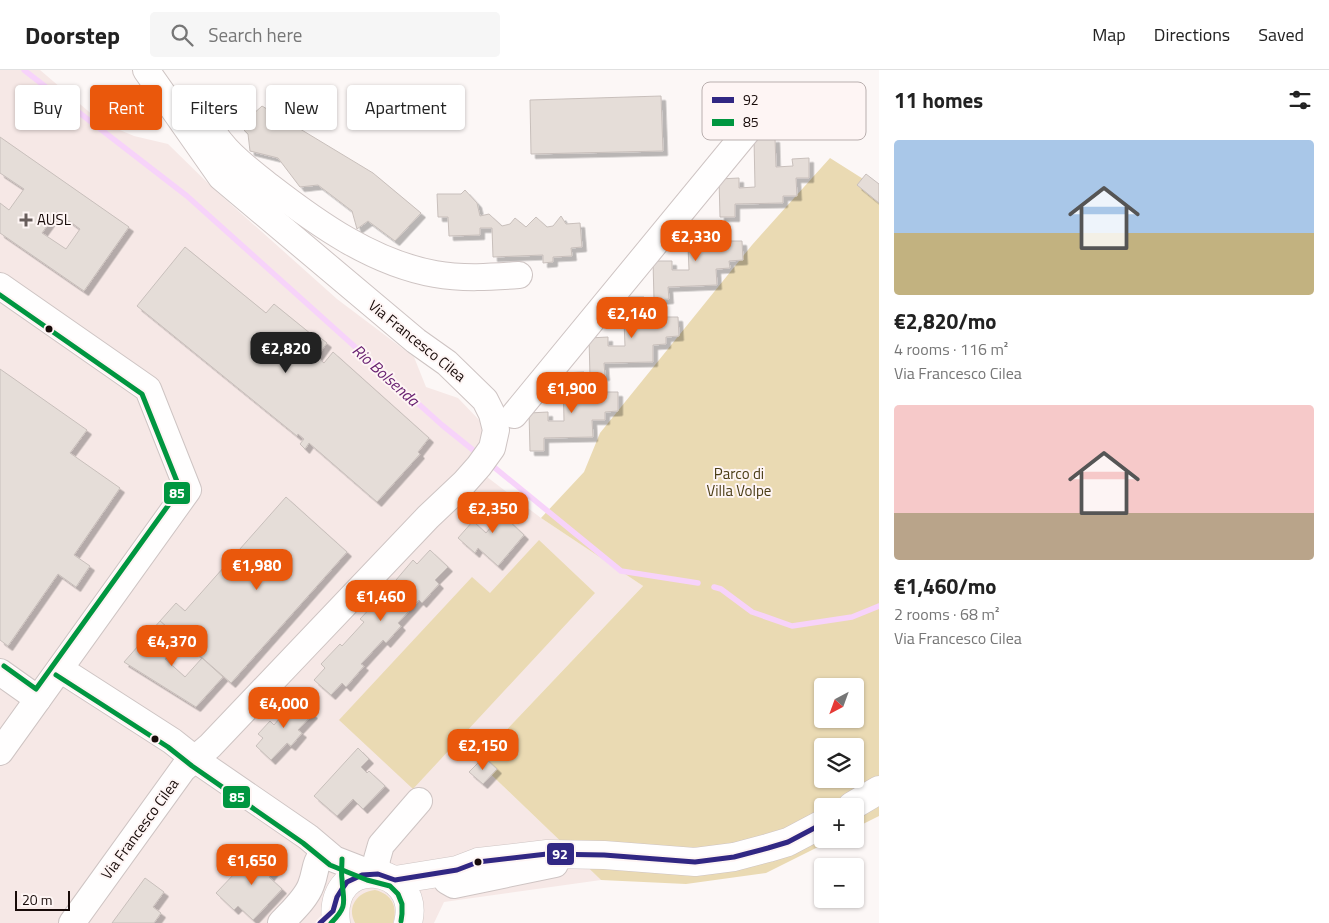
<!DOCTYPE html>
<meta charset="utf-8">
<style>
body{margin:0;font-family:"Titillium Web",sans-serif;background:#f6f6f6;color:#222;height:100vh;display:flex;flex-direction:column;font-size:19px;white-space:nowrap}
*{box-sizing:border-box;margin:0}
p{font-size:16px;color:#767676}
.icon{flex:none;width:28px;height:28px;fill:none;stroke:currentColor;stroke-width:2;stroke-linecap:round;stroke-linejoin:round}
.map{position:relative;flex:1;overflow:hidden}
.details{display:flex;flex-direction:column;background:#fff;width:450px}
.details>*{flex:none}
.hud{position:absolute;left:15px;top:15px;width:475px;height:45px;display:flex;gap:10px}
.needle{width:32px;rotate:221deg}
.tools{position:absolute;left:814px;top:608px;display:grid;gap:10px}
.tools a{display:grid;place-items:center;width:50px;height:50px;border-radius:5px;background:#fff;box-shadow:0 1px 4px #0004;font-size:25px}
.scale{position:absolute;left:15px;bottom:12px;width:55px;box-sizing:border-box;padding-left:5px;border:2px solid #180b09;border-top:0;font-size:14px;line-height:18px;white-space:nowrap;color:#180b09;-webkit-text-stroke:4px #fef5f4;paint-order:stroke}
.price{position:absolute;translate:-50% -42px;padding:0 11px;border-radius:10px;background:#ea580c;color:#fff;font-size:16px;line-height:32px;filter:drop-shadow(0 1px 2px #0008)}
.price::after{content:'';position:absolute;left:50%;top:30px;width:15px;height:11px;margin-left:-8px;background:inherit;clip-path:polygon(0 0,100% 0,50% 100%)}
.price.on{background:#222;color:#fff}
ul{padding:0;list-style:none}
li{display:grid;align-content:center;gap:10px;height:265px;padding:0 15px}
li span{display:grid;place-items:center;height:155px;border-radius:5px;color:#555}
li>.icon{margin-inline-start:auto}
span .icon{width:90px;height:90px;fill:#fffc;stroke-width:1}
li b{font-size:21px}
h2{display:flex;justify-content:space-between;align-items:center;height:60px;padding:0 15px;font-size:21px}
.pill{padding:0 18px;border-radius:5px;background:#fff;box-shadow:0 1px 4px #0004;font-size:18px;line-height:45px}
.pill.on{background:#ea580c;color:#fff}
header{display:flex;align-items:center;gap:30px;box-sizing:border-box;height:70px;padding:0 25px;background:#fff;border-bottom:1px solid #e0e0e0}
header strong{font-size:24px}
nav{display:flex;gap:28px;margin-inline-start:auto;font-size:18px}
.search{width:350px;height:45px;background:#f6f6f6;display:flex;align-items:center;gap:12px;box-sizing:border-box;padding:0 18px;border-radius:5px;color:#767676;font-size:19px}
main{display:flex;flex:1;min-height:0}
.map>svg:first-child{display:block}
</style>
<header>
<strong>Doorstep</strong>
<div class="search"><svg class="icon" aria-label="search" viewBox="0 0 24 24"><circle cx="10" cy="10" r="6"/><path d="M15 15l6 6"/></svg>Search here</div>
<nav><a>Map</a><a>Directions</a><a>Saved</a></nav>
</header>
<main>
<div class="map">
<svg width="879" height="853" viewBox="0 0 879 853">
<defs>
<filter id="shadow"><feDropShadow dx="4.5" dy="4.5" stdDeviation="0" flood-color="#0004"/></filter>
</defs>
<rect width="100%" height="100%" fill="#fcf7f6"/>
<!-- built -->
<path fill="#f6e8e6" d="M0,0H40L101,52L134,66L168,74L215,120L337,229L414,287L426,317L458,328L483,354L481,385L466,391L541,448L643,516L477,691L601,810L444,832L434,853H0Z"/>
<!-- green -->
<g fill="#eadab3" fill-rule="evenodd">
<path d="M830,88L879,119V746L855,758V736H822V769H834L766,803L686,814L601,810L477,691L643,516L541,448L584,402L600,363L752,175ZM822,616H855V649H822ZM822,676H855V709H822Z"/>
<path d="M539,470L595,523L413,719L339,650L472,507L490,523Z"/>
<path d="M375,820C392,824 398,837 393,853H355C346,836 358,822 375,820Z"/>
</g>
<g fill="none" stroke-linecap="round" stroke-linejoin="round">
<!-- stream -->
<g stroke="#f7d3fa" stroke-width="5.5">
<path d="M24,0L187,126L442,355L478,384"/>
<path d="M489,393L621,501L698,513"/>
<path d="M714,517L721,519L752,542L792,556L852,547L879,536"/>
</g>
</g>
<!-- building -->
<g fill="#e5ddd8" stroke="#c8bfbb" fill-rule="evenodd" filter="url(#shadow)">
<path d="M661,26L663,81L531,84L530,30Z"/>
<path d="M262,36L373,103L421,143L395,171L368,151L357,159L352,141L318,115L300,117L278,88L250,81L248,64L240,56Z"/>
<path d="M0,67L129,157L84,221L0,163V133L9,140L24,119L0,103ZM57,142L80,159L66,179L42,163Z"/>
<path d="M775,68L776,97L793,96L792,89L809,88V108H796L797,126H783V133L735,134V147H720L719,109L739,108V118L755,117L754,69Z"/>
<path d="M866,104L879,114V133L857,115Z"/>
<path d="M465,120L477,133L480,146L489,144L502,156L510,154L515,148L526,157L536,147L547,157L553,156L561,146L566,154L580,153L582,177L571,178L572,186L553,187V192L543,193V185L493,187L492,158H480V165L449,166L448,147H438L437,124H461Z"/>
<path d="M687,151H708L709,179H726V171H742L743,190L729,191L730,198L716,199L717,215L668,217L669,229L654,230L653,191H672V200H689Z"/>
<path d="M185,177L266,243L274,234L311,264L313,262L327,273L317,287L324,293L333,282L429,368L418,382L420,384L377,432L309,373L305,379L300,374L304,369L298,364L297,366L137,236Z"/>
<path d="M623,227H644L645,255L662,254V247H678L679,266L666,267V274L653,275V292L604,293L605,306H590L589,268L608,267V276H625Z"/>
<path d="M0,299L87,360L70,383L120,418L74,485L90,496L76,517L58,504L8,576L0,570Z"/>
<path d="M584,302L585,330H602V322H618V341L605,342V350H592L593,367L544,368V381H530L529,343L548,342V351H564L563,303Z"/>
<path d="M286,427L347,482L231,613L160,551L176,533L185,541Z"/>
<path d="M492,430L509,445L506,448L524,465L498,496L478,478L475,483L458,468L473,451L486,463L491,457L478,445Z"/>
<path d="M430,480L448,497L435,510L439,514L422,533L419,530L398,553L401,556L386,573L383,570L361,594L364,596L346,617L342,613L331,625L314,610L325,598L321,594L340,574L342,576L364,552L360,549L375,533L378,536L399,513L396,510L413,490L417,494Z"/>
<path d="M160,551L182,570L165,589L185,607L202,588L223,607L196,637L124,592Z"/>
<path d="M297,630L313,644L298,660L302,663L291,676L287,673L271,690L256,676L263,668L258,664L270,651L274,655L279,649L276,646L288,633L291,636Z"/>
<path d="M358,678L369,689L361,697L367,703L369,701L385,716L363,739L353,729L337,746L314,726Z"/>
<path d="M484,687L497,699L483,714L469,702Z"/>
<path d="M259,778L278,796L269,807L282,819L253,850L238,836L234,840L216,823Z"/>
<path d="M145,808L164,822L153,837L161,843L154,853H112Z"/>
</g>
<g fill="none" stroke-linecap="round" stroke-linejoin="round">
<!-- minor casing -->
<g stroke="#cec4c3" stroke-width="28">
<g id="minor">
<path d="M202,41C208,51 213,64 221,73C234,90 253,103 269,116C318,154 373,193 435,204C463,209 491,207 519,205"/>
<path d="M0,216L148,319L188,420L0,682"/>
<path d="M514,345L768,36"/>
<path d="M60,599L172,671L196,690L308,767L334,789L370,803"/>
<path d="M0,602L38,629"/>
<path d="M376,803L377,789L381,775L419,731"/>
<path d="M447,811L454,815L555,794"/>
<path d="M72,853L183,699L210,676L428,447L464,413L479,396L492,378L496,360L492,344L485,330L447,293L416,271L221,107L146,0"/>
<path d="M281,853C291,842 306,829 311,815C317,799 313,796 324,781"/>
</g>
</g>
<!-- major casing -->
<g stroke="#cec4c3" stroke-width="29">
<g id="major">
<path d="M852,736L879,720"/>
<path d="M395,810L457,800L478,792L547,784L604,785L695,792L734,787L768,778L788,772L822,754"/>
<path d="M336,853C327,781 423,794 408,853"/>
</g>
</g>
<!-- minor -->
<use href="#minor" stroke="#fffefe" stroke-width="26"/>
<!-- major -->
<use href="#major" stroke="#fffefe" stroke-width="28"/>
<!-- bus-1 casing -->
<g stroke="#fef5f4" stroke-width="9">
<path id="bus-1" d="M320,853L333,841L337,827L342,819L347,812L362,805L378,804L395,810L457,800L478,792L547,784L604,785L695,792L734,787L768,778L788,772L822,754"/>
</g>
<!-- bus-2 casing -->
<g stroke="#fef5f4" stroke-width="9">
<g id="bus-2">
<path d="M0,225L142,324L180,419L36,619L4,596"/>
<path d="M56,605L168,677L192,696L303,773L330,795L367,810L390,816L398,824L402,834V844L401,851"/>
<path d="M331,853C349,835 343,832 342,809C341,803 342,796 342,789"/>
</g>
</g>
<!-- bus-1 -->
<use href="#bus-1" stroke="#312783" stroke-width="5"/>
<!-- bus-2 -->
<use href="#bus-2" stroke="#009640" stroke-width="5"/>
</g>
<!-- markers -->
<path fill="#685e5c" stroke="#fef5f4" stroke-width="2" d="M23.5 142.5h5v5h5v5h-5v5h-5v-5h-5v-5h5z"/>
<g fill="#180b09" stroke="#fef5f4" stroke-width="2">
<circle cx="49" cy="259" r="4.5"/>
<circle cx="155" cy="669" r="4.5"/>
<circle cx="478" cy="792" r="4.5"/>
</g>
<g text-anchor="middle" stroke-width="4" stroke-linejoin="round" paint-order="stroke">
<!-- poi labels -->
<g font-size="15" fill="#180b09" stroke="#fef5f4" text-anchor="start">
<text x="37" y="155">AUSL</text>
</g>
<!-- street labels -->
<g font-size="15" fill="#180b09" stroke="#fef5f4">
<text transform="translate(417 271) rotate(39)" y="5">Via Francesco Cilea</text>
<text transform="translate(140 759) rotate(-54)" y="5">Via Francesco Cilea</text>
</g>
<!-- park labels -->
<g font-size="15" fill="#4b3d16" stroke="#fef5f4">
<text x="739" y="409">Parco di<tspan x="739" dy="17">Villa Volpe</tspan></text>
</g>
<!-- water labels -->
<g font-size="16" font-style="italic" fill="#682071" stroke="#fef5f4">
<text transform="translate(386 305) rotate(42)" y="6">Rio Bolsenda</text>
</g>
</g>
<!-- legend -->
<rect x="702" y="12" width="164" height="58" rx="8" fill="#fef5f4" stroke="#b9afae" stroke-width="1"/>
<rect x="712" y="27" width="22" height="6" fill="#312783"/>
<rect x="712" y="49" width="22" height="7" fill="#009640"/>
<g font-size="14" fill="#180b09">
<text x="743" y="35">92</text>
<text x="743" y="57">85</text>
</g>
<g stroke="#fef5f4" stroke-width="2">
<rect x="163" y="411" width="28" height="24" rx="5" fill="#009640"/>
<rect x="222" y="715" width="29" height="24" rx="5" fill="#009640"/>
<rect x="546" y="772" width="29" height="24" rx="5" fill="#312783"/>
</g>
<g font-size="14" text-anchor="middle" font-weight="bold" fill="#fff">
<text x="177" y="428">85</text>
<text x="237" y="732">85</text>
<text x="560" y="789">92</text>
</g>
</svg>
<div class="tools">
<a><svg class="needle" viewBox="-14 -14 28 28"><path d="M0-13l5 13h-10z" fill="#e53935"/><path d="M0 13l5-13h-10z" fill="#767676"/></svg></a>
<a><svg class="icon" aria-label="layers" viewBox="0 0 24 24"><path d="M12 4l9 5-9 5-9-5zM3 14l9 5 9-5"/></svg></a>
<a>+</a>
<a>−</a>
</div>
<div class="scale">20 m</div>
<b class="price" style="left:696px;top:192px">€2,330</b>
<b class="price" style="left:632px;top:269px">€2,140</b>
<b class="price on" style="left:286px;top:304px">€2,820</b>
<b class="price" style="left:572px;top:344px">€1,900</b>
<b class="price" style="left:493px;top:464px">€2,350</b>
<b class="price" style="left:257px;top:521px">€1,980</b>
<b class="price" style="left:381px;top:552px">€1,460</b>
<b class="price" style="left:172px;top:597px">€4,370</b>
<b class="price" style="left:284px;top:659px">€4,000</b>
<b class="price" style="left:483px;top:701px">€2,150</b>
<b class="price" style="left:252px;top:816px">€1,650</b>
<div class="hud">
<a class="pill">Buy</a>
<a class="pill on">Rent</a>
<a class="pill">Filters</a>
<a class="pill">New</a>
<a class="pill">Apartment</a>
</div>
</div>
<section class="details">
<h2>11 homes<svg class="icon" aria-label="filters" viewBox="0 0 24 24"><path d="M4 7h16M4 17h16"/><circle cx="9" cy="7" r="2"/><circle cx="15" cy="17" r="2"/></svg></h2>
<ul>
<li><span style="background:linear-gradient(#a9c7e8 60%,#c2b280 0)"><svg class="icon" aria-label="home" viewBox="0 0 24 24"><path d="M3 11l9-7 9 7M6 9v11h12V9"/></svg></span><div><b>€2,820/mo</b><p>4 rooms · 116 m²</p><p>Via Francesco Cilea</p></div></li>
<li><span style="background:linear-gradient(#f6c9c9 70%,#b9a48a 0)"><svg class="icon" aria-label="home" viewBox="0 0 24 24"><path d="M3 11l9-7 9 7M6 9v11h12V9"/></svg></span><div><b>€1,460/mo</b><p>2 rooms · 68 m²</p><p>Via Francesco Cilea</p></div></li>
</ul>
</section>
</main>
